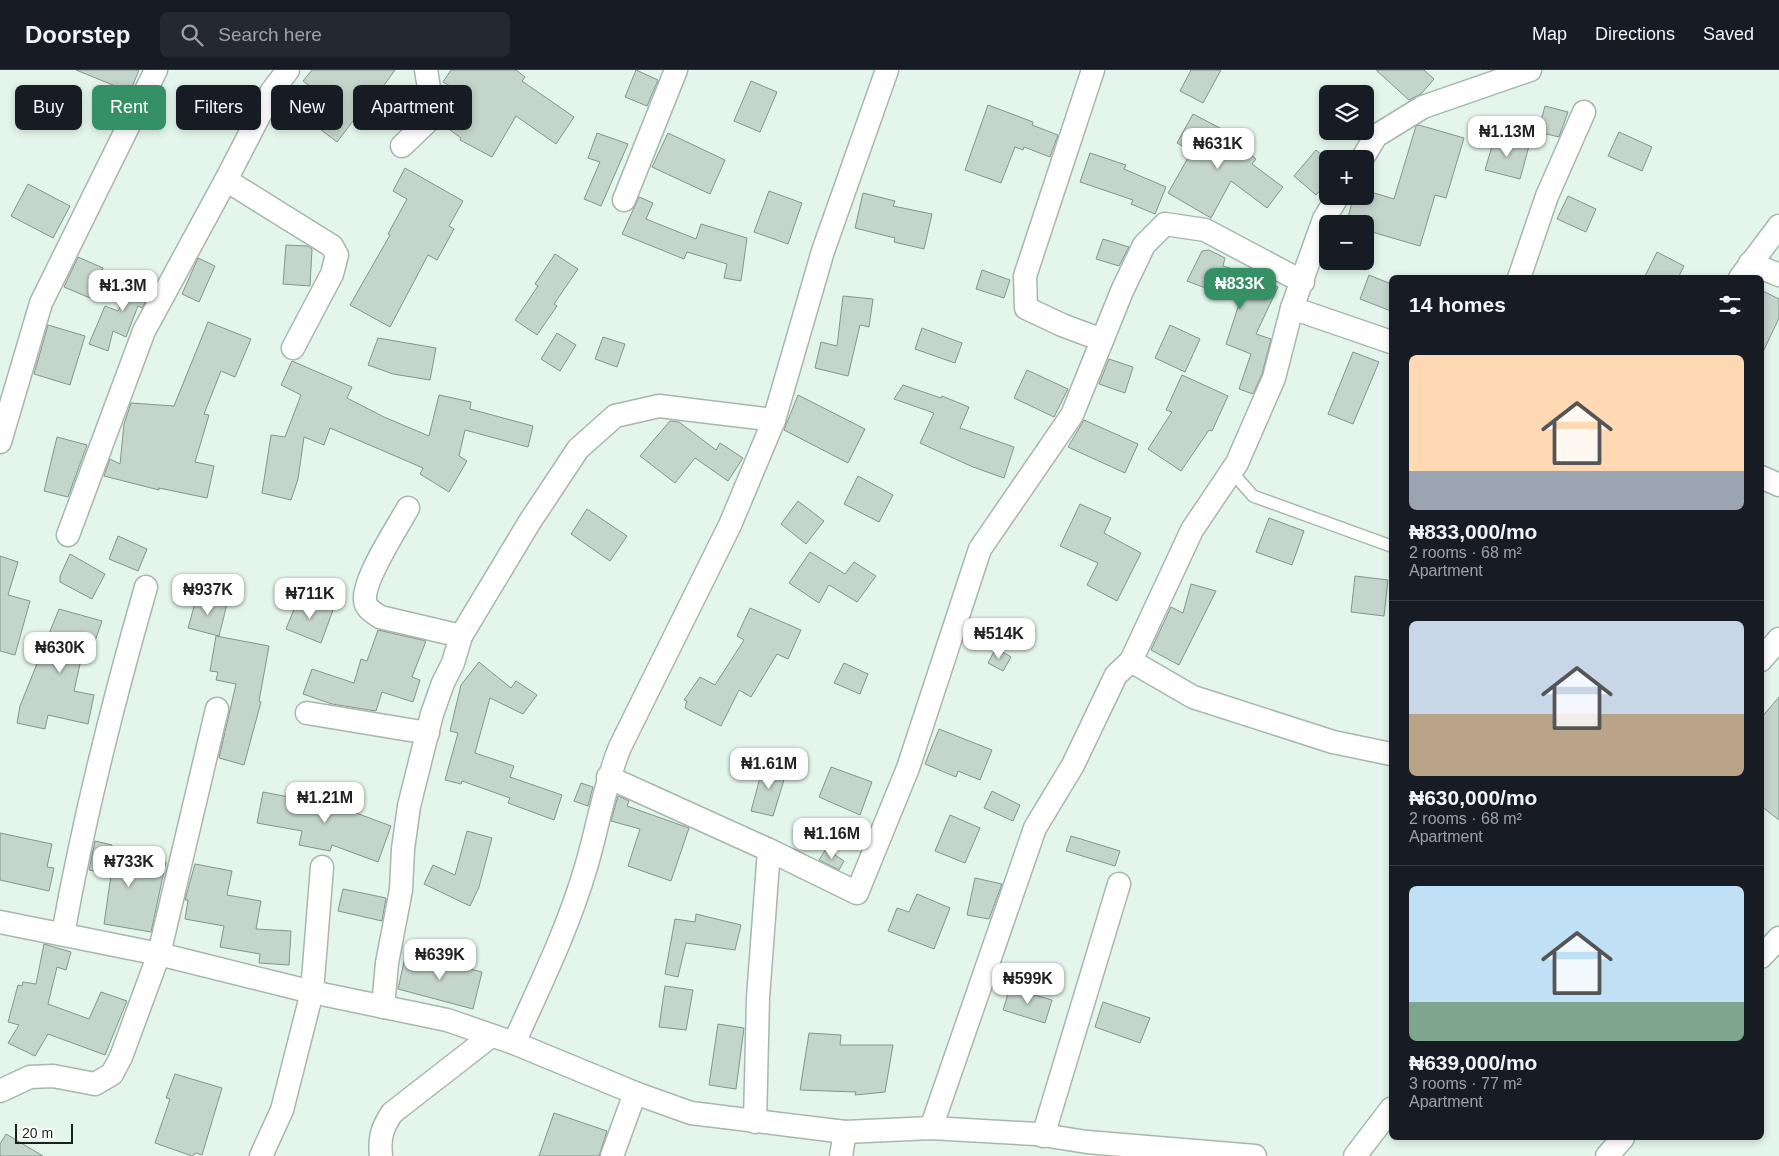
<!DOCTYPE html>
<meta charset="utf-8">
<style>
body{margin:0;font-family:Arial,sans-serif;background:#242831;color:#f1f3f6;height:100vh;display:flex;flex-direction:column;font-size:19px;white-space:nowrap}
*{box-sizing:border-box;margin:0}
p{font-size:16px;color:#9ea1a6}
.icon{flex:none;width:28px;height:28px;fill:none;stroke:currentColor;stroke-width:2;stroke-linecap:round;stroke-linejoin:round}
.map{position:relative;flex:1;overflow:hidden}
.panel{position:absolute;left:1389px;top:205px;width:375px;height:865px;display:flex;flex-direction:column;background:#171b24;border-radius:8px;box-shadow:0 2px 8px #0003}
.panel>*{flex:none}
.hud{position:absolute;left:15px;top:15px;width:475px;height:45px;display:flex;gap:10px}
.controls{position:absolute;left:1319px;top:15px;display:grid;gap:10px}
.controls a{display:grid;place-items:center;width:55px;height:55px;border-radius:8px;background:#171b24;box-shadow:0 2px 8px #0003;font-size:25px}
.scale{position:absolute;left:15px;bottom:12px;width:58px;box-sizing:border-box;padding-left:5px;border:2px solid #1b221e;border-top:0;font-size:14px;line-height:18px;white-space:nowrap;color:#1b221e;-webkit-text-stroke:4px #fff;paint-order:stroke}
.price{position:absolute;translate:-50% -42px;padding:0 11px;border-radius:10px;background:#fff;color:#222;font-size:16px;line-height:32px;filter:drop-shadow(0 1px 2px #0008)}
.price::after{content:'';position:absolute;left:50%;top:30px;width:15px;height:11px;margin-left:-8px;background:inherit;clip-path:polygon(0 0,100% 0,50% 100%)}
.price.on{background:#359066;color:#fff}
ul{padding:0;list-style:none}
li{display:grid;align-content:center;gap:10px;height:265px;padding:0 20px}
li+li{border-top:1px solid #363941}
li span{display:grid;place-items:center;height:155px;border-radius:8px;color:#555}
li>.icon{margin-inline-start:auto}
span .icon{width:90px;height:90px;fill:#fffc;stroke-width:1}
li b{font-size:21px}
h2{display:flex;justify-content:space-between;align-items:center;height:60px;padding:0 20px;font-size:21px}
.tag{padding:0 18px;border-radius:8px;background:#171b24;box-shadow:0 2px 8px #0003;font-size:18px;line-height:45px}
.tag.on{background:#359066;color:#fff}
header{display:flex;align-items:center;gap:30px;box-sizing:border-box;height:70px;padding:0 25px;background:#171b24;border-bottom:1px solid #363941}
header strong{font-size:24px}
nav{display:flex;gap:28px;margin-inline-start:auto;font-size:18px}
.search{width:350px;height:45px;background:#242831;display:flex;align-items:center;gap:12px;box-sizing:border-box;padding:0 18px;border-radius:8px;color:#9ea1a6;font-size:19px}
.map>svg:first-child{display:block}
</style>
<header>
<strong>Doorstep</strong>
<div class="search"><svg class="icon" aria-label="search" viewBox="0 0 24 24"><circle cx="10" cy="10" r="6"/><path d="M15 15l6 6"/></svg>Search here</div>
<nav><a>Map</a><a>Directions</a><a>Saved</a></nav>
</header>
<div class="map">
<svg width="1779" height="1086" viewBox="0 0 1779 1086">
<rect width="100%" height="100%" fill="#e4f6eb"/>
<!-- building -->
<g fill="#c4d5cb" stroke="#85958b">
<path d="M76,0H139L130,22Z"/>
<path d="M312,0H395L372,32L381,39L364,60L353,51L337,72L300,44L317,22L303,11Z"/>
<path d="M451,0H516L525,7L522,11L574,47L556,74L516,46L492,87L460,70L461,68L442,54L446,41L460,22L443,12Z"/>
<path d="M636,0L658,10L647,36L625,27Z"/>
<path d="M1191,0H1221L1203,33L1180,21Z"/>
<path d="M1376,0H1424L1434,9L1421,24L1409,30Z"/>
<path d="M751,11L777,22L760,62L734,51Z"/>
<path d="M988,35L1033,52L1032,55L1058,65L1050,87L1024,77L1023,80L1015,77L1001,113L965,100Z"/>
<path d="M1545,36L1568,42L1559,67L1538,62Z"/>
<path d="M1193,44L1220,58V60L1256,89L1252,94L1283,117L1267,138L1231,111L1211,148L1168,123L1192,81L1177,73Z"/>
<path d="M1419,55L1464,68L1446,128L1435,125L1420,176L1365,160V154H1346L1354,126L1369,130L1371,122L1394,129L1416,56Z"/>
<path d="M1619,62L1652,77L1642,101L1608,86Z"/>
<path d="M597,63L628,74L601,136L584,129L600,92L588,88Z"/>
<path d="M668,63L725,90L710,124L652,97Z"/>
<path d="M1495,66L1529,76L1520,109L1485,100Z"/>
<path d="M1316,80L1328,90V112L1316,125L1294,106Z"/>
<path d="M1090,83L1126,95L1124,99L1166,117L1155,144L1131,134L1133,130L1080,112Z"/>
<path d="M405,98L463,131L449,156L454,159L437,190L428,185L390,257L350,235L390,165L388,164L407,129L393,121Z"/>
<path d="M28,114L70,136L53,168L11,146Z"/>
<path d="M769,121L802,133L788,174L754,162Z"/>
<path d="M863,123L895,131L893,136L932,144L924,179L894,172L895,168L855,158Z"/>
<path d="M1568,126L1596,139L1586,162L1557,149Z"/>
<path d="M639,127L653,133L646,149L696,169L701,154L747,168L741,211L724,208L727,194L687,182L684,189L622,164Z"/>
<path d="M1103,169L1129,177L1119,196L1096,189Z"/>
<path d="M286,175L308,176L312,179L310,216L283,214Z"/>
<path d="M1209,180L1225,188L1223,196L1253,205L1278,217L1256,264L1271,269L1262,304L1253,324L1239,319L1251,284L1226,274L1240,231L1187,211L1202,181Z"/>
<path d="M1657,182L1684,196L1678,208H1644Z"/>
<path d="M555,184L578,199L554,234L557,236L537,265L515,250L538,216L535,214Z"/>
<path d="M78,187L103,198L90,228L64,217Z"/>
<path d="M198,188L215,196L199,232L182,224Z"/>
<path d="M138,200L157,210L142,238L138,236L126,267L113,261L108,281L89,274L105,236L118,241Z"/>
<path d="M982,200L1010,210L1004,228L976,219Z"/>
<path d="M1369,205L1391,214V241L1360,229Z"/>
<path d="M1761,220L1779,229V248L1761,286Z"/>
<path d="M843,226L873,229L869,257L860,255L848,306L815,298L821,272L837,276Z"/>
<path d="M208,252L251,269L235,307L221,301L204,344L209,345L195,392L214,396L207,428L159,418V420L104,406L110,389L120,394L124,354L131,333L174,336Z"/>
<path d="M48,255L85,266L70,315L34,304Z"/>
<path d="M1170,255L1200,269L1185,302L1155,288Z"/>
<path d="M922,258L962,273L955,293L915,279Z"/>
<path d="M557,263L576,275L560,301L541,289Z"/>
<path d="M603,267L625,274L617,297L595,289Z"/>
<path d="M378,268L436,278L430,310L393,304L368,295Z"/>
<path d="M1353,282L1379,292L1353,354L1328,344Z"/>
<path d="M1109,289L1133,297L1125,323L1099,314Z"/>
<path d="M292,291L352,317L347,328L384,347L429,366L439,325L471,332L470,339L533,356L528,377L465,360L459,386L467,391L449,422L420,404L423,398L330,358L324,375L304,367L298,409L291,430L262,423L271,365L285,367L301,325L281,315Z"/>
<path d="M1027,300L1068,319L1054,347L1014,328Z"/>
<path d="M1182,305L1228,326L1212,361L1209,360L1181,401L1148,379L1172,342L1166,340Z"/>
<path d="M903,315L941,328L942,326L969,337L960,358L1014,377L1004,408L973,397L920,373L934,343L894,329Z"/>
<path d="M798,325L865,359L848,393L784,360Z"/>
<path d="M1084,350L1138,374L1125,403L1068,377Z"/>
<path d="M670,351L679,352L716,380L720,373L743,388L728,411L695,388L675,413L640,386Z"/>
<path d="M57,367L87,375L68,427L44,421Z"/>
<path d="M858,406L893,425L879,452L844,434Z"/>
<path d="M798,431L824,451L806,474L781,454Z"/>
<path d="M1080,434L1111,448L1104,463L1141,483L1117,531L1087,515L1098,493L1060,476Z"/>
<path d="M587,439L627,466L610,491L571,464Z"/>
<path d="M1269,448L1304,461L1292,495L1256,482Z"/>
<path d="M118,466L147,479L138,501L109,489Z"/>
<path d="M810,482L845,504L854,492L876,506L857,532L829,515L819,533L789,513Z"/>
<path d="M70,484L105,504L92,529L60,512V506Z"/>
<path d="M0,486L18,492L8,525L30,531L15,585L0,581Z"/>
<path d="M1355,506L1388,510L1384,546L1351,542Z"/>
<path d="M1191,514L1216,521L1179,595L1151,580L1171,537L1183,543Z"/>
<path d="M197,526L227,534L219,566L188,558Z"/>
<path d="M299,527L333,540L321,573L286,559Z"/>
<path d="M750,538L801,560L788,589L777,584L751,627L739,620L721,656L685,638L687,631L684,630L700,607L715,615L744,570L737,566Z"/>
<path d="M59,539L102,551L95,571L86,567L74,621L94,625L88,654L48,645L45,659L17,653L20,636Z"/>
<path d="M378,560L426,571L412,607L420,610L413,632L382,622L376,641L332,634L303,624L312,599L354,613L361,589L367,591Z"/>
<path d="M216,566L269,576L259,631L261,632L244,695L219,688L236,614L216,610L218,602L210,601Z"/>
<path d="M996,578L1011,587L1003,601L988,593Z"/>
<path d="M479,592L511,618L516,611L537,625L523,644L490,628L475,683L514,696L510,707L562,725L554,750L508,733L510,728L462,711L461,714L445,710L458,663L450,661L461,615Z"/>
<path d="M844,593L868,604L860,624L834,613Z"/>
<path d="M1779,627V750L1761,736V648Z"/>
<path d="M939,659L992,680L980,710L958,701L956,707L925,694Z"/>
<path d="M764,693L787,700L773,746L751,741Z"/>
<path d="M831,697L872,712L860,745L819,727Z"/>
<path d="M581,713L593,717L588,736L574,731Z"/>
<path d="M311,721L342,728L340,737L391,756L378,792L332,775L330,781L299,775L302,761L257,753L263,722L309,731Z"/>
<path d="M992,721L1020,735L1013,751L984,738Z"/>
<path d="M618,726L629,731L627,736L689,758L671,811L628,796L640,759L611,751Z"/>
<path d="M950,745L980,758L965,793L935,781Z"/>
<path d="M467,761L492,768L479,817L470,836L424,814L433,795L455,805Z"/>
<path d="M0,763L52,774L47,797L54,798L49,821L0,810Z"/>
<path d="M1071,766L1120,781L1115,796L1066,781Z"/>
<path d="M95,771L112,775L110,784L166,792L151,862L104,854L111,805L89,800Z"/>
<path d="M826,779L844,791L839,800L819,790Z"/>
<path d="M195,794L232,801L227,825L261,831L256,859L291,861L289,895L259,893L260,884L220,877L224,856L185,849L188,830H185Z"/>
<path d="M975,808L1002,814L989,849L967,845Z"/>
<path d="M343,819L386,828L382,851L338,841Z"/>
<path d="M917,824L950,838L934,879L888,861L897,838L909,842Z"/>
<path d="M696,844L741,855L735,880L686,873L678,907L665,904L675,849L695,852Z"/>
<path d="M44,874L71,882L66,900L57,897L48,934L89,949L101,922L127,931L105,985L48,964L35,986L8,973L19,955L8,952L18,915L22,916L23,912L36,914Z"/>
<path d="M406,883L482,902L473,939L398,919Z"/>
<path d="M665,916L693,920L686,960L659,957Z"/>
<path d="M1010,918L1052,930L1045,953L1003,940Z"/>
<path d="M1103,932L1150,948L1140,973L1095,957Z"/>
<path d="M718,954L744,958L736,1019L709,1015Z"/>
<path d="M809,963L841,965L840,975H893L885,1022L855,1025L856,1022L800,1020Z"/>
<path d="M175,1004L222,1018L202,1085L196,1083L192,1086L155,1073L170,1029L166,1028Z"/>
<path d="M554,1043L607,1061L599,1086H539Z"/>
<path d="M6,1064L43,1086H0V1074Z"/>
</g>
<g fill="none" stroke-linecap="round" stroke-linejoin="round">
<!-- service casing -->
<g stroke="#a7b7ae" stroke-width="14">
<path id="service" d="M1232,402L1253,426L1391,476"/>
</g>
<!-- minor casing -->
<g stroke="#a7b7ae" stroke-width="25">
<g id="minor">
<path d="M288,0L272,21L226,110L332,176L337,185L332,204L293,278"/>
<path d="M1093,0L1025,206L1026,238L1062,255L1102,270"/>
<path d="M402,76L429,50L433,42L426,0"/>
<path d="M1362,89L1376,66L1423,37L1530,0"/>
<path d="M624,130L676,0"/>
<path d="M1750,193L1779,205"/>
<path d="M1519,208L1547,126L1584,42"/>
<path d="M1740,208L1779,156"/>
<path d="M1292,238L1391,272"/>
<path d="M0,372L41,233L156,0"/>
<path d="M1761,407L1779,415"/>
<path d="M408,438C397,458 363,509 365,530C365,538 374,543 380,547L461,566"/>
<path d="M68,465L144,261L226,110"/>
<path d="M1761,590L1779,569"/>
<path d="M1131,591L1193,627L1333,672L1391,684"/>
<path d="M307,643L428,663"/>
<path d="M608,707L769,780"/>
<path d="M0,852L159,884L312,922L447,950L514,973L635,1023L691,1043L845,1062L931,1058L1036,1064L1087,1072L1255,1086"/>
<path d="M63,864C84,747 113,632 146,517"/>
<path d="M1761,887L1779,868"/>
<path d="M383,937L387,893L401,820L403,779L409,736L432,644L443,613L453,593L461,566L529,453L578,379L615,346L659,336L774,350"/>
<path d="M514,973C540,915 568,859 586,797C598,757 604,716 620,677L730,455L774,350L823,181L887,0"/>
<path d="M0,1021L30,1007L53,1006L95,1014L112,1004L121,987L159,884L217,639"/>
<path d="M755,1052L758,928L769,780L857,823L908,698L980,479L1072,345L1122,221L1144,175L1165,154L1205,160L1303,212"/>
<path d="M931,1058L1035,758L1073,695L1116,605L1131,591L1192,460L1237,393L1274,308L1292,238L1324,149L1338,126"/>
<path d="M1043,1066L1119,814"/>
<path d="M261,1086L282,1040L312,922L322,797"/>
<path d="M381,1086C379,1068 382,1058 392,1043L491,966"/>
<path d="M612,1086L635,1023"/>
<path d="M841,1086L845,1062"/>
<path d="M1355,1086L1391,1039"/>
<path d="M1607,1086L1623,1068"/>
</g>
</g>
<!-- service -->
<use href="#service" stroke="#fff" stroke-width="11"/>
<!-- minor -->
<use href="#minor" stroke="#fff" stroke-width="22"/>
</g>
</svg>
<div class="controls">
<a><svg class="icon" aria-label="layers" viewBox="0 0 24 24"><path d="M12 4l9 5-9 5-9-5zM3 14l9 5 9-5"/></svg></a>
<a>+</a>
<a>−</a>
</div>
<div class="scale">20 m</div>
<b class="price" style="left:1507px;top:88px">₦1.13M</b>
<b class="price" style="left:1218px;top:100px">₦631K</b>
<b class="price on" style="left:1240px;top:240px">₦833K</b>
<b class="price" style="left:123px;top:242px">₦1.3M</b>
<b class="price" style="left:208px;top:546px">₦937K</b>
<b class="price" style="left:310px;top:550px">₦711K</b>
<b class="price" style="left:999px;top:590px">₦514K</b>
<b class="price" style="left:60px;top:604px">₦630K</b>
<b class="price" style="left:769px;top:720px">₦1.61M</b>
<b class="price" style="left:325px;top:754px">₦1.21M</b>
<b class="price" style="left:832px;top:790px">₦1.16M</b>
<b class="price" style="left:129px;top:818px">₦733K</b>
<b class="price" style="left:440px;top:911px">₦639K</b>
<b class="price" style="left:1028px;top:935px">₦599K</b>
<div class="hud">
<a class="tag">Buy</a>
<a class="tag on">Rent</a>
<a class="tag">Filters</a>
<a class="tag">New</a>
<a class="tag">Apartment</a>
</div>
<section class="panel">
<h2>14 homes<svg class="icon" aria-label="filters" viewBox="0 0 24 24"><path d="M4 7h16M4 17h16"/><circle cx="9" cy="7" r="2"/><circle cx="15" cy="17" r="2"/></svg></h2>
<ul>
<li><span style="background:linear-gradient(#ffd9b3 75%,#9aa5b1 0)"><svg class="icon" aria-label="home" viewBox="0 0 24 24"><path d="M3 11l9-7 9 7M6 9v11h12V9"/></svg></span><div><b>₦833,000/mo</b><p>2 rooms · 68 m²</p><p>Apartment</p></div></li>
<li><span style="background:linear-gradient(#c9d6e8 60%,#b9a48a 0)"><svg class="icon" aria-label="home" viewBox="0 0 24 24"><path d="M3 11l9-7 9 7M6 9v11h12V9"/></svg></span><div><b>₦630,000/mo</b><p>2 rooms · 68 m²</p><p>Apartment</p></div></li>
<li><span style="background:linear-gradient(#bfe0f5 75%,#7fa58c 0)"><svg class="icon" aria-label="home" viewBox="0 0 24 24"><path d="M3 11l9-7 9 7M6 9v11h12V9"/></svg></span><div><b>₦639,000/mo</b><p>3 rooms · 77 m²</p><p>Apartment</p></div></li>
</ul>
</section>
</div>
